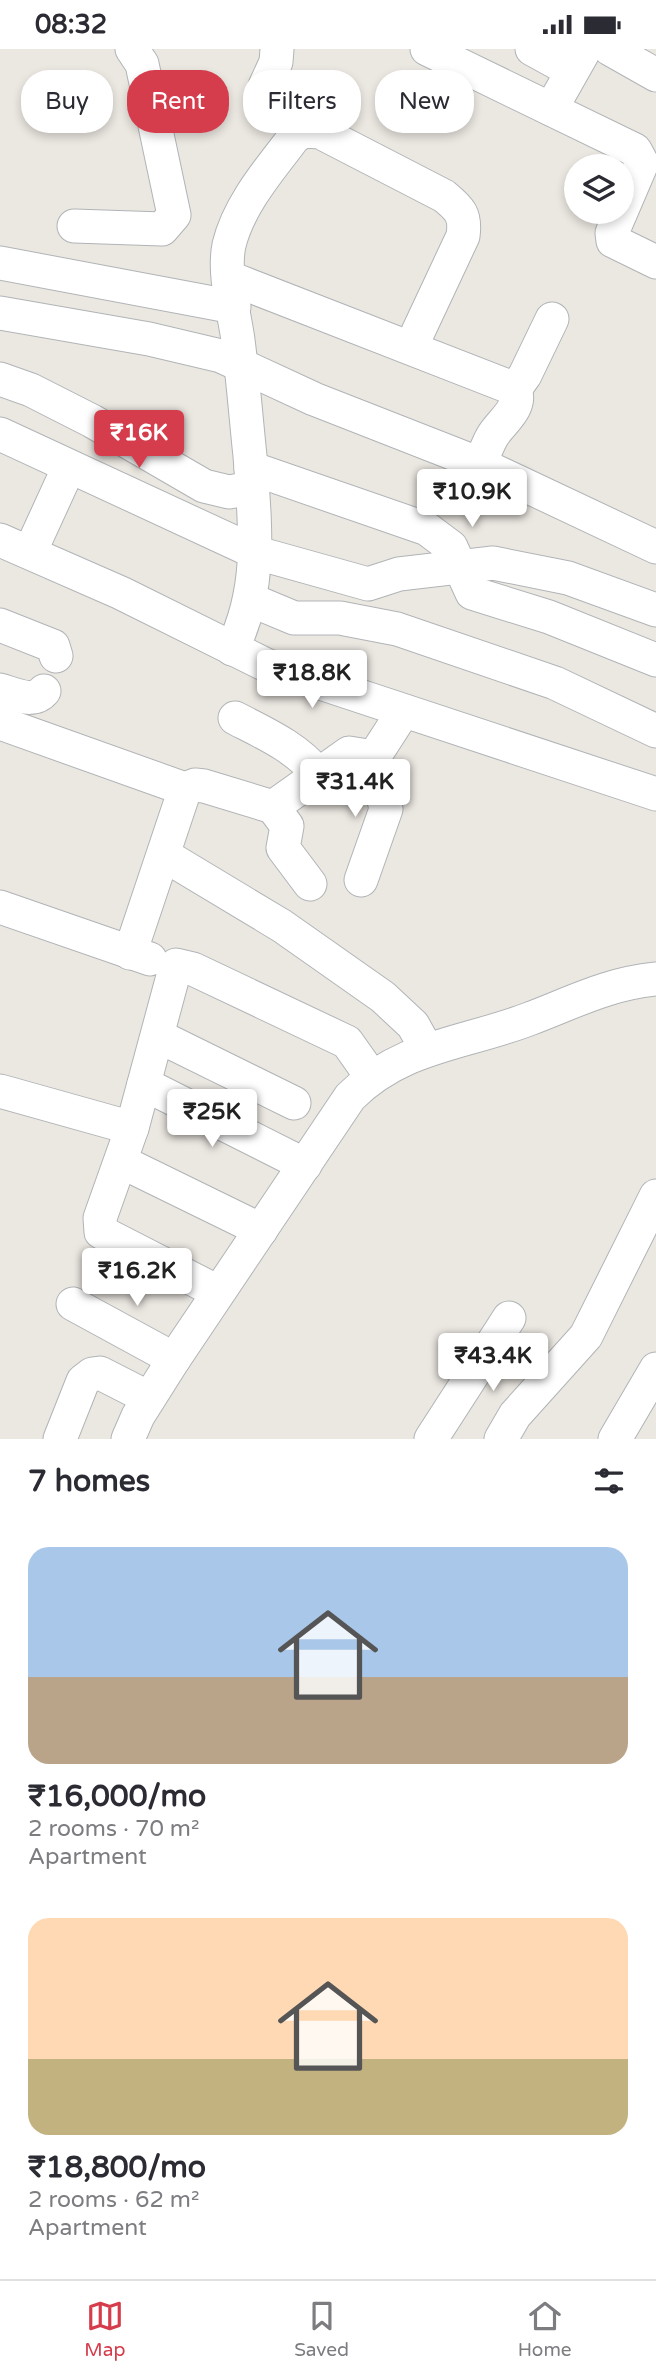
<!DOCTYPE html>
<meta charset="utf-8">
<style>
body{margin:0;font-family:"Varela Round",sans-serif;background:#f2f2f3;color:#2b2b33;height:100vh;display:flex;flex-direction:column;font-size:26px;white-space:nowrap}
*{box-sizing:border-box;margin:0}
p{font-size:23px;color:#7c7c81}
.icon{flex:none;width:38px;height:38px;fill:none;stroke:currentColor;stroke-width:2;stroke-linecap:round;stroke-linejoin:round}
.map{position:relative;height:1390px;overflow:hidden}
.side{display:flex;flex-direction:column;background:#fff;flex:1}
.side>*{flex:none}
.hud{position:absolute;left:21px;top:21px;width:614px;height:63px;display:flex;gap:14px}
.controls{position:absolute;left:564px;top:105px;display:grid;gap:14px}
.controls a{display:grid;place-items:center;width:70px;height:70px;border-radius:50%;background:#fff;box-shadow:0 4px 10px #0003;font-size:35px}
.price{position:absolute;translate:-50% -60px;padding:0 16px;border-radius:7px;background:#fff;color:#222;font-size:23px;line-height:46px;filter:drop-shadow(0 2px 4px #0008)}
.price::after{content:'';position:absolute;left:50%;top:42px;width:21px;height:16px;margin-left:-10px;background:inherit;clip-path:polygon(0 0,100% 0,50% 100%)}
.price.selected{background:#d53d4c;color:#fff}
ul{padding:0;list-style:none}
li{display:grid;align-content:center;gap:14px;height:371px;padding:0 28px}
li span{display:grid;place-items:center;height:217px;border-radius:21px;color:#555}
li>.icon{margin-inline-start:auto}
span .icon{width:126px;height:126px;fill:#fffc;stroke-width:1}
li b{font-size:30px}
h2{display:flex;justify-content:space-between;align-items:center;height:84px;padding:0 28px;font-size:30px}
.chip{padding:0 24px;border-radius:28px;background:#fff;box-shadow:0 4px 10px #0003;font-size:24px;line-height:63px}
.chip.selected{background:#d53d4c;color:#fff}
.status{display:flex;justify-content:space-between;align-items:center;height:49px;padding:0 35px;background:#fff;direction:ltr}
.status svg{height:19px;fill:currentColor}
.tabs{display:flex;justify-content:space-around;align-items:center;height:98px;border-top:2px solid #e1e1e2;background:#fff;font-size:19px;color:#7c7c81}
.tabs a{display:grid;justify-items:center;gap:4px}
.tabs .selected{color:#d53d4c}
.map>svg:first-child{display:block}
</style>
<div class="status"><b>08:32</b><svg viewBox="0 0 49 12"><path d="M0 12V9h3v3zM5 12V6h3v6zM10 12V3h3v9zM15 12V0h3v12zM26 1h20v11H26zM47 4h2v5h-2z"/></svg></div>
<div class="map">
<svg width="656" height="1390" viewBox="0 0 656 1390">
<rect width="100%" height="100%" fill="#ebe7e1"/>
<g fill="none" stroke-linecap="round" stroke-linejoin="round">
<!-- minor casing -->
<g stroke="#b1b4b7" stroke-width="35">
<g id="minor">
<path d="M427,0L635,101L642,114L612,184L613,192L656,213"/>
<path d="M532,0L572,22"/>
<path d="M610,0L656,26"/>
<path d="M265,37L276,13L277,0"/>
<path d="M551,60L585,0"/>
<path d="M74,177L162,180L174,166L142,15L132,0"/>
<path d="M0,214L234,258"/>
<path d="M230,229L515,340C523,360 500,373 492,388C487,397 484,406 480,415"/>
<path d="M0,264L149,290L221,307L314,350L480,415L656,498"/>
<path d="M0,330L31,341L92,372L204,437L229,443L252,439"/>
<path d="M515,340L525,326L552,270"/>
<path d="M0,385L257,504L368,535L399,525L493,514L568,529L656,561"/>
<path d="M251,419L427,480L451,498L472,544L549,568L656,611"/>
<path d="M0,491L121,544L266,616L656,745"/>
<path d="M30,503L69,418"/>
<path d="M251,551L294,569H340L397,580L555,634L656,682"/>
<path d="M0,576L53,597L56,607"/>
<path d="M232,600C263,538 255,475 250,407C246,369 243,330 238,291C234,262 223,225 229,196C239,155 270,120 295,87L305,82L320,83L444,147C460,160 466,166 463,187L411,298"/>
<path d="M0,641C14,645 33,655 44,642"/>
<path d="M235,669C266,685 296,698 319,726"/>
<path d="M0,674L185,740L130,904"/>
<path d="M185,740L195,736L204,737L273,758L349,704L374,708L403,663"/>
<path d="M273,758L287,777L283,799L310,835"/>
<path d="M164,806L282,877L383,948L413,976L427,1001"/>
<path d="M361,831L386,760L374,708"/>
<path d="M0,858L150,910"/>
<path d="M158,987L294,1054"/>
<path d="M144,1035L305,1116"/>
<path d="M0,1042L132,1079L176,916L193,920L347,993L371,1027"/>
<path d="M132,1079L100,1169L101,1183L218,1243"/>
<path d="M122,1113L261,1181"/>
<path d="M73,1255L174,1310"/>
<path d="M60,1390L83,1332L92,1325L100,1324L149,1349"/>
<path d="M128,1390L138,1367L174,1310L350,1048C402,996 464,995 529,970C574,953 607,935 656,930"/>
<path d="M431,1390L509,1269"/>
<path d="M501,1390L515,1366L586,1287L656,1147"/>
<path d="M615,1390L656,1320"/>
</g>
</g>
<!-- minor -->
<use href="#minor" stroke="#fff" stroke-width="33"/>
</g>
</svg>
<div class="controls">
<a><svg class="icon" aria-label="layers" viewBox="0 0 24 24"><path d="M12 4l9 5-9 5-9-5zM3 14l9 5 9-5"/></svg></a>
</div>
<b class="price selected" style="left:139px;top:421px">₹16K</b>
<b class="price" style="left:472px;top:480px">₹10.9K</b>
<b class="price" style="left:312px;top:661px">₹18.8K</b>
<b class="price" style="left:355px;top:770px">₹31.4K</b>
<b class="price" style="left:212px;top:1100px">₹25K</b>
<b class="price" style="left:137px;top:1259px">₹16.2K</b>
<b class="price" style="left:493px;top:1344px">₹43.4K</b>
<div class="hud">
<a class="chip">Buy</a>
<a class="chip selected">Rent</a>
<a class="chip">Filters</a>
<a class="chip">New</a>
</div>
</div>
<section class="side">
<h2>7 homes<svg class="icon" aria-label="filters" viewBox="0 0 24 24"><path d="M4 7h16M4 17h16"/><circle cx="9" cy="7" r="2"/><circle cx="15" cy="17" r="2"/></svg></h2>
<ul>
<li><span style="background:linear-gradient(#a9c7e8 60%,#b9a48a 0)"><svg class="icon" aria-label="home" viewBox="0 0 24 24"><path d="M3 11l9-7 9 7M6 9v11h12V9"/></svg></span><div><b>₹16,000/mo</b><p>2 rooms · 70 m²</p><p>Apartment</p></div></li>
<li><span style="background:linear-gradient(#ffd9b3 65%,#c2b280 0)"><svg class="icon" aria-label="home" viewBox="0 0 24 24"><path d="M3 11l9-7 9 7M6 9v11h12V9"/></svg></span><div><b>₹18,800/mo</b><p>2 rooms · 62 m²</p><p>Apartment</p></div></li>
</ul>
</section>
<nav class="tabs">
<a class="selected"><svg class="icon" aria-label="map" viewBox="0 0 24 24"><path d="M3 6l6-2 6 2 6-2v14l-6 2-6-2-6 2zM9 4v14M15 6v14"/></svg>Map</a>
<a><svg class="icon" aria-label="saved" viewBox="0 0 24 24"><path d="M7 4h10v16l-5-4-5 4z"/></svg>Saved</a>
<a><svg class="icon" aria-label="home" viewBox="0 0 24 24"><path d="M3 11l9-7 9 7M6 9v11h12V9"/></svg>Home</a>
</nav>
